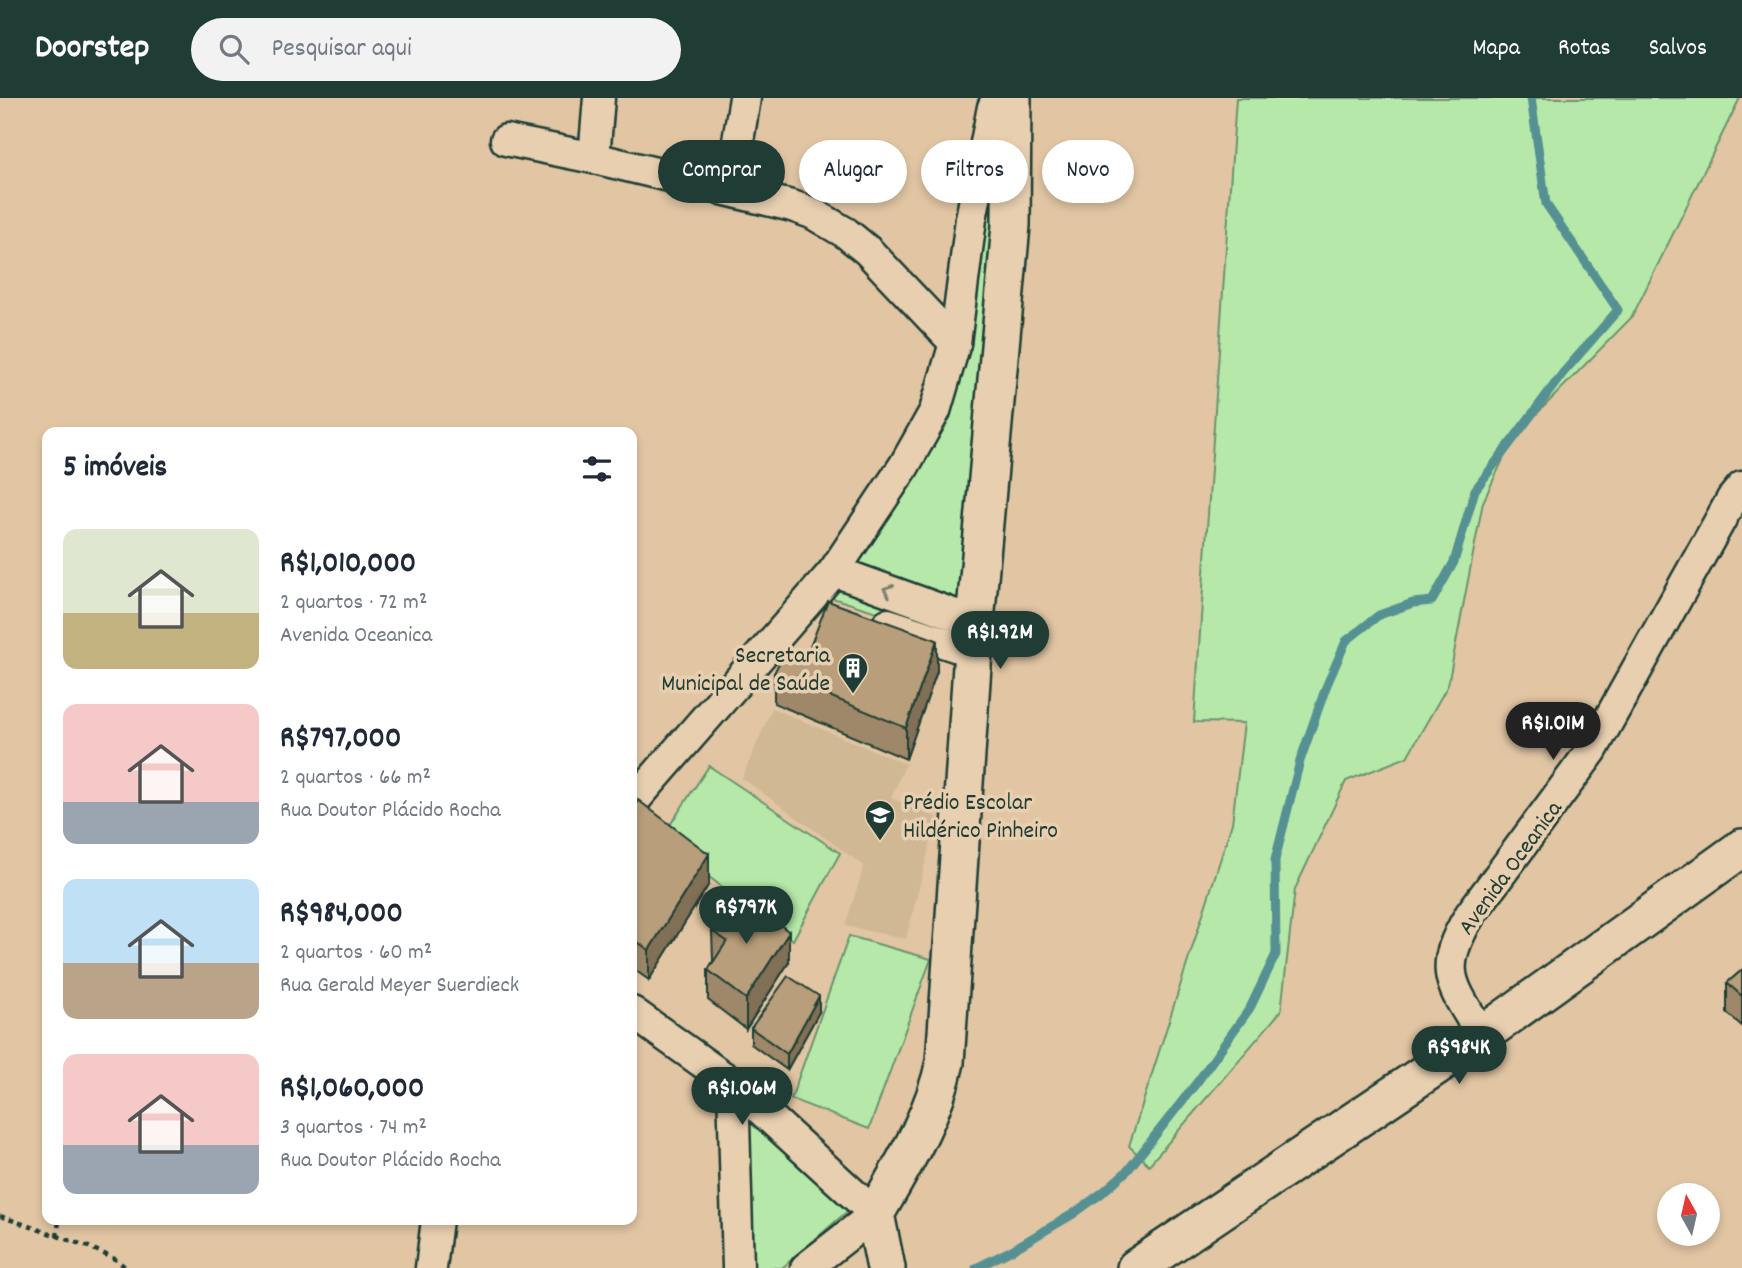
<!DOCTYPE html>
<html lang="pt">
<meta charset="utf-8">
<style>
body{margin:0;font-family:Dekko,sans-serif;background:#f2f2f3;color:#1f2937;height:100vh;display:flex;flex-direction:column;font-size:26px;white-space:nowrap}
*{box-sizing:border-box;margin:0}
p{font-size:23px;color:#747a83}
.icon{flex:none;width:38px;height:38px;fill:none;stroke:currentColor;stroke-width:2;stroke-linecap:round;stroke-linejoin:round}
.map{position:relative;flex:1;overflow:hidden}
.panel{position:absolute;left:42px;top:329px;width:595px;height:798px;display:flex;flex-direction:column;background:#fff;border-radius:14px;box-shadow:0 4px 10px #0003}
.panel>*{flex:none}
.banner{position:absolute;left:658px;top:42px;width:665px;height:63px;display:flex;gap:14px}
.needle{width:46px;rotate:352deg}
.fabs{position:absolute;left:1657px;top:1085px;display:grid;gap:14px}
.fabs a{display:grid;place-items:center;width:63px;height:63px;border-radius:50%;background:#fff;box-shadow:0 4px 10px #0003;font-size:35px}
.price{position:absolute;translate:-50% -60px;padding:0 16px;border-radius:24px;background:#1f3d34;color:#fff;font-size:23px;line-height:46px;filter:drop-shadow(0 2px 4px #0008)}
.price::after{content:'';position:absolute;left:50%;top:42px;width:21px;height:16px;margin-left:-10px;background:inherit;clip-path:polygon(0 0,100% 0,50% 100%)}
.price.selected{background:#222;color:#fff}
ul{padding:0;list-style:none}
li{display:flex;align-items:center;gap:21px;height:175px;padding:0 21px}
li span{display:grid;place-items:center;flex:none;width:196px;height:140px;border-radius:14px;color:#555}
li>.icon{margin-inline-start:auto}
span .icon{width:84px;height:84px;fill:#fffc;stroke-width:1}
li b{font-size:30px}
h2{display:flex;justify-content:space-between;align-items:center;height:84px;padding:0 21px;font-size:30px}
.pill{padding:0 24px;border-radius:32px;background:#fff;box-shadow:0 4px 10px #0003;font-size:24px;line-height:63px}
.pill.selected{background:#1f3d34;color:#fff}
header{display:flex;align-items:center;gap:42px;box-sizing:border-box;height:98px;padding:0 35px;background:#1f3d34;color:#fff}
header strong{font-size:33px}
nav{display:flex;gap:38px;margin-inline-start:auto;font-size:24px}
.search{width:490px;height:63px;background:#f2f2f3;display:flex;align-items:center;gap:18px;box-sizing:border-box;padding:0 24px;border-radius:38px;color:#747a83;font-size:26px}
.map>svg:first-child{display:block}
</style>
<header>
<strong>Doorstep</strong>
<div class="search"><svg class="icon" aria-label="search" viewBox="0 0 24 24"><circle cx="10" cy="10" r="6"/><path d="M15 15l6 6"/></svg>Pesquisar aqui</div>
<nav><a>Mapa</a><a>Rotas</a><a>Salvos</a></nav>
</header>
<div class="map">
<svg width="1742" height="1170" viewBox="0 0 1742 1170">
<rect width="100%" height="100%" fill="#e2c6a4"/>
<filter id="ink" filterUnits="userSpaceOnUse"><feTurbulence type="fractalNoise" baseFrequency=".0143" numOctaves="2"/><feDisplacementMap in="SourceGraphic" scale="14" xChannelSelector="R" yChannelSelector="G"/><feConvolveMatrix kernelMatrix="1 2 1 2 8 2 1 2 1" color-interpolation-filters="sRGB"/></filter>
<g filter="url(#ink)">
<!-- built -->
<path fill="#d1b895" d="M772,610L906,666L891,700L937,719L906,841L845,828L864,768L742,680Z"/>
<!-- green -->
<g fill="#b6e9a9" stroke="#6a936e" stroke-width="2">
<path d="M1236,0H1740L1632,219L1513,340L1483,404L1448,587L1407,659L1346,683L1295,791L1281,913L1149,1067L1129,1048L1232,725L1244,625L1194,624Z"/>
<path d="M999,37L967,509L852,464L914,373L983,144Z"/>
<path d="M838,484L960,529L959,540L829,499Z"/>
<path d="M709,668L840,755L793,842L660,742Z"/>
<path d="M849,838L931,861L869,1031L791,1001Z"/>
<path d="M749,1023L851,1110L782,1170H752Z"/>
</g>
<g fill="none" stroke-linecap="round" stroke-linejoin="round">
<!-- stream -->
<path stroke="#549093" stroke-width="9" d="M976,1170L1012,1152L1073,1116L1102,1095L1128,1072L1198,983L1250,910L1276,856L1275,762L1300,663L1326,589L1346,543L1379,517L1413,505L1432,503L1454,464L1475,392L1563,275L1618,212L1546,106L1531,0"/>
<!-- minor casing -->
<g stroke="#1f3d34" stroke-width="35">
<g id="minor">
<path d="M599,0L594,60L792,108L812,115L846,135L868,153L955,245"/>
<path d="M506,42L594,60"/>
<path d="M730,92L745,0"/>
<path d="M834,473L975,524"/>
<path d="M888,526L973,554"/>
<path d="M632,705L834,473L904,368L935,313L955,245L971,121L993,9L1003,0"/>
<path d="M632,914L733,986L875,1116L806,1170"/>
<path d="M1482,937C1451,886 1436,873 1470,817L1592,652L1732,401L1742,389"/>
<path d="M733,986L738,1170"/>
<path d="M431,1170L437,1122"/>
</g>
</g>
<!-- tertiary casing -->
<g stroke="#1f3d34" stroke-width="42">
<g id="tertiary">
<path d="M886,1170L875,1116C903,1067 933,1020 945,964L975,524L1011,127L1012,0"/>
<path d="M1136,1170L1482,937L1742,750"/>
</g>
</g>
<!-- path -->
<g stroke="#1f3d34" stroke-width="4.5" stroke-dasharray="5 5" stroke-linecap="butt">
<path d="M0,1118L89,1149L117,1162L126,1170"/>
<path d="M57,1139L59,1122"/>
</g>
<!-- minor -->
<use href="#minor" stroke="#e8cfb0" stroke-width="30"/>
<!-- tertiary -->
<use href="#tertiary" stroke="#e8cfb0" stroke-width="37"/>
</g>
<!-- wall -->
<g fill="#9e8869" stroke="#1f3d34" stroke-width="2">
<path d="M806,559L937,573L906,661L774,605V575Z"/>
<path d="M632,711L709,786L649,882L632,870Z"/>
<path d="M712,833L789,864L746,931L708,902V872L713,863Z"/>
<path d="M1742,872V928L1727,915V885Z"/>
<path d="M819,914L787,972L751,946V930Z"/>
</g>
<!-- shaded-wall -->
<g fill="#816f55" stroke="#1f3d34" stroke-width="2">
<path d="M937,542V573L906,661V630Z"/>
<path d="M709,756V786L649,882V852Z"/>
<path d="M789,834V864L746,931V901Z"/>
<path d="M819,898V914L787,972V956Z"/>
</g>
<!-- building -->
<g fill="#b89e7a" stroke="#1f3d34" stroke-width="2">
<path d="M828,503L937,542L906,630L774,575L786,551L806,559Z"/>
<path d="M638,702L709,756L649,852L632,840V711Z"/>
<path d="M750,801L789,834L746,901L708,872L727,843L712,833L731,803L743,812Z"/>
<path d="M1742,872V898L1727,885Z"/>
<path d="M788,878L819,898L787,956L751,930Z"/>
</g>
<!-- one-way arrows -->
<defs><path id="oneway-chevron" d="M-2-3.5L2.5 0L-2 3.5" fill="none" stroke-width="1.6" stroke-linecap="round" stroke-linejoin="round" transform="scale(1.75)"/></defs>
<use stroke="#797f6c" href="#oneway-chevron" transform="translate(888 492) rotate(-160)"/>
</g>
<!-- icons -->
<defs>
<g id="building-pin" transform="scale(1.575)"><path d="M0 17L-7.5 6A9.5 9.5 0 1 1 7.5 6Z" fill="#1f3d34" stroke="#e8cfb0"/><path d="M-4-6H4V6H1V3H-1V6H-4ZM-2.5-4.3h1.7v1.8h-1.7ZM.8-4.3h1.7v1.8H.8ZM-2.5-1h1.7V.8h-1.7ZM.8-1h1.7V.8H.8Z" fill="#fff"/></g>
<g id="school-pin" transform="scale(1.575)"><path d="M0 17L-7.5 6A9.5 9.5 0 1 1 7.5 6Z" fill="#1f3d34" stroke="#e8cfb0"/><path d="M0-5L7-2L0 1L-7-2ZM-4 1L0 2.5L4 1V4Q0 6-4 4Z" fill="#fff"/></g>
</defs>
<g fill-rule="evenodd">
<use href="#building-pin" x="853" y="570"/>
<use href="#school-pin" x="880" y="717"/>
</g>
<g text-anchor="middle" stroke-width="7" stroke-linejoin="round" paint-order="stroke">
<!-- poi labels -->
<g font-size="24" fill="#1f3d34" stroke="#e8cfb0" text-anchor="end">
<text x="830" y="564">Secretaria<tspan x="830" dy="28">Municipal de Saúde</tspan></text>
<text x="903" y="711" text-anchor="start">Prédio Escolar<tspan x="903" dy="28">Hildérico Pinheiro</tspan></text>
</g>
<!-- street labels -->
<g font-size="24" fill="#1f3d34" stroke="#e8cfb0">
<text transform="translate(1509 769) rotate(-54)" y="8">Avenida Oceanica</text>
</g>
</g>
</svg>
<div class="fabs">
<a><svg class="needle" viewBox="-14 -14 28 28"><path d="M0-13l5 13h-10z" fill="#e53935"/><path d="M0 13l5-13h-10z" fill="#747a83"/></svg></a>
</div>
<b class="price" style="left:1000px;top:573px">R$1.92M</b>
<b class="price selected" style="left:1553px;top:664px">R$1.01M</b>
<b class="price" style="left:746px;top:848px">R$797K</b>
<b class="price" style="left:1459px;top:988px">R$984K</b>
<b class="price" style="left:742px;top:1029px">R$1.06M</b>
<div class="banner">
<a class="pill selected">Comprar</a>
<a class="pill">Alugar</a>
<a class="pill">Filtros</a>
<a class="pill">Novo</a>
</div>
<section class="panel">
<h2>5 imóveis<svg class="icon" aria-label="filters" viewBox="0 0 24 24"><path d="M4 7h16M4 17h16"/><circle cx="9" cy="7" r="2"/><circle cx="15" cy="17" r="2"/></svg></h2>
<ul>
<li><span style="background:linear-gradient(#dfe7d0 60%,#c2b280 0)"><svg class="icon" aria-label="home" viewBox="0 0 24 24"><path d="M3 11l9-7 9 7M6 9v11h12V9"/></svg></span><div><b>R$1,010,000</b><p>2 quartos · 72 m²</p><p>Avenida Oceanica</p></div></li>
<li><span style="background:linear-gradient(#f6c9c9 70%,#9aa5b1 0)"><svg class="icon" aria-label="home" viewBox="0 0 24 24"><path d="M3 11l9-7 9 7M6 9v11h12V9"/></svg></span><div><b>R$797,000</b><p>2 quartos · 66 m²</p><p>Rua Doutor Plácido Rocha</p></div></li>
<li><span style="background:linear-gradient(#bfe0f5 60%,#b9a48a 0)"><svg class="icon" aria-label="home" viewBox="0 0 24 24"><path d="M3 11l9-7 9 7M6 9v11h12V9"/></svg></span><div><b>R$984,000</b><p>2 quartos · 60 m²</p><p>Rua Gerald Meyer Suerdieck</p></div></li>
<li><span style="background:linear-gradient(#f6c9c9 65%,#9aa5b1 0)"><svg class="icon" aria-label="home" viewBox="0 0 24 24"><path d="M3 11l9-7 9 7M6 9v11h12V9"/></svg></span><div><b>R$1,060,000</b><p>3 quartos · 74 m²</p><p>Rua Doutor Plácido Rocha</p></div></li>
</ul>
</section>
</div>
